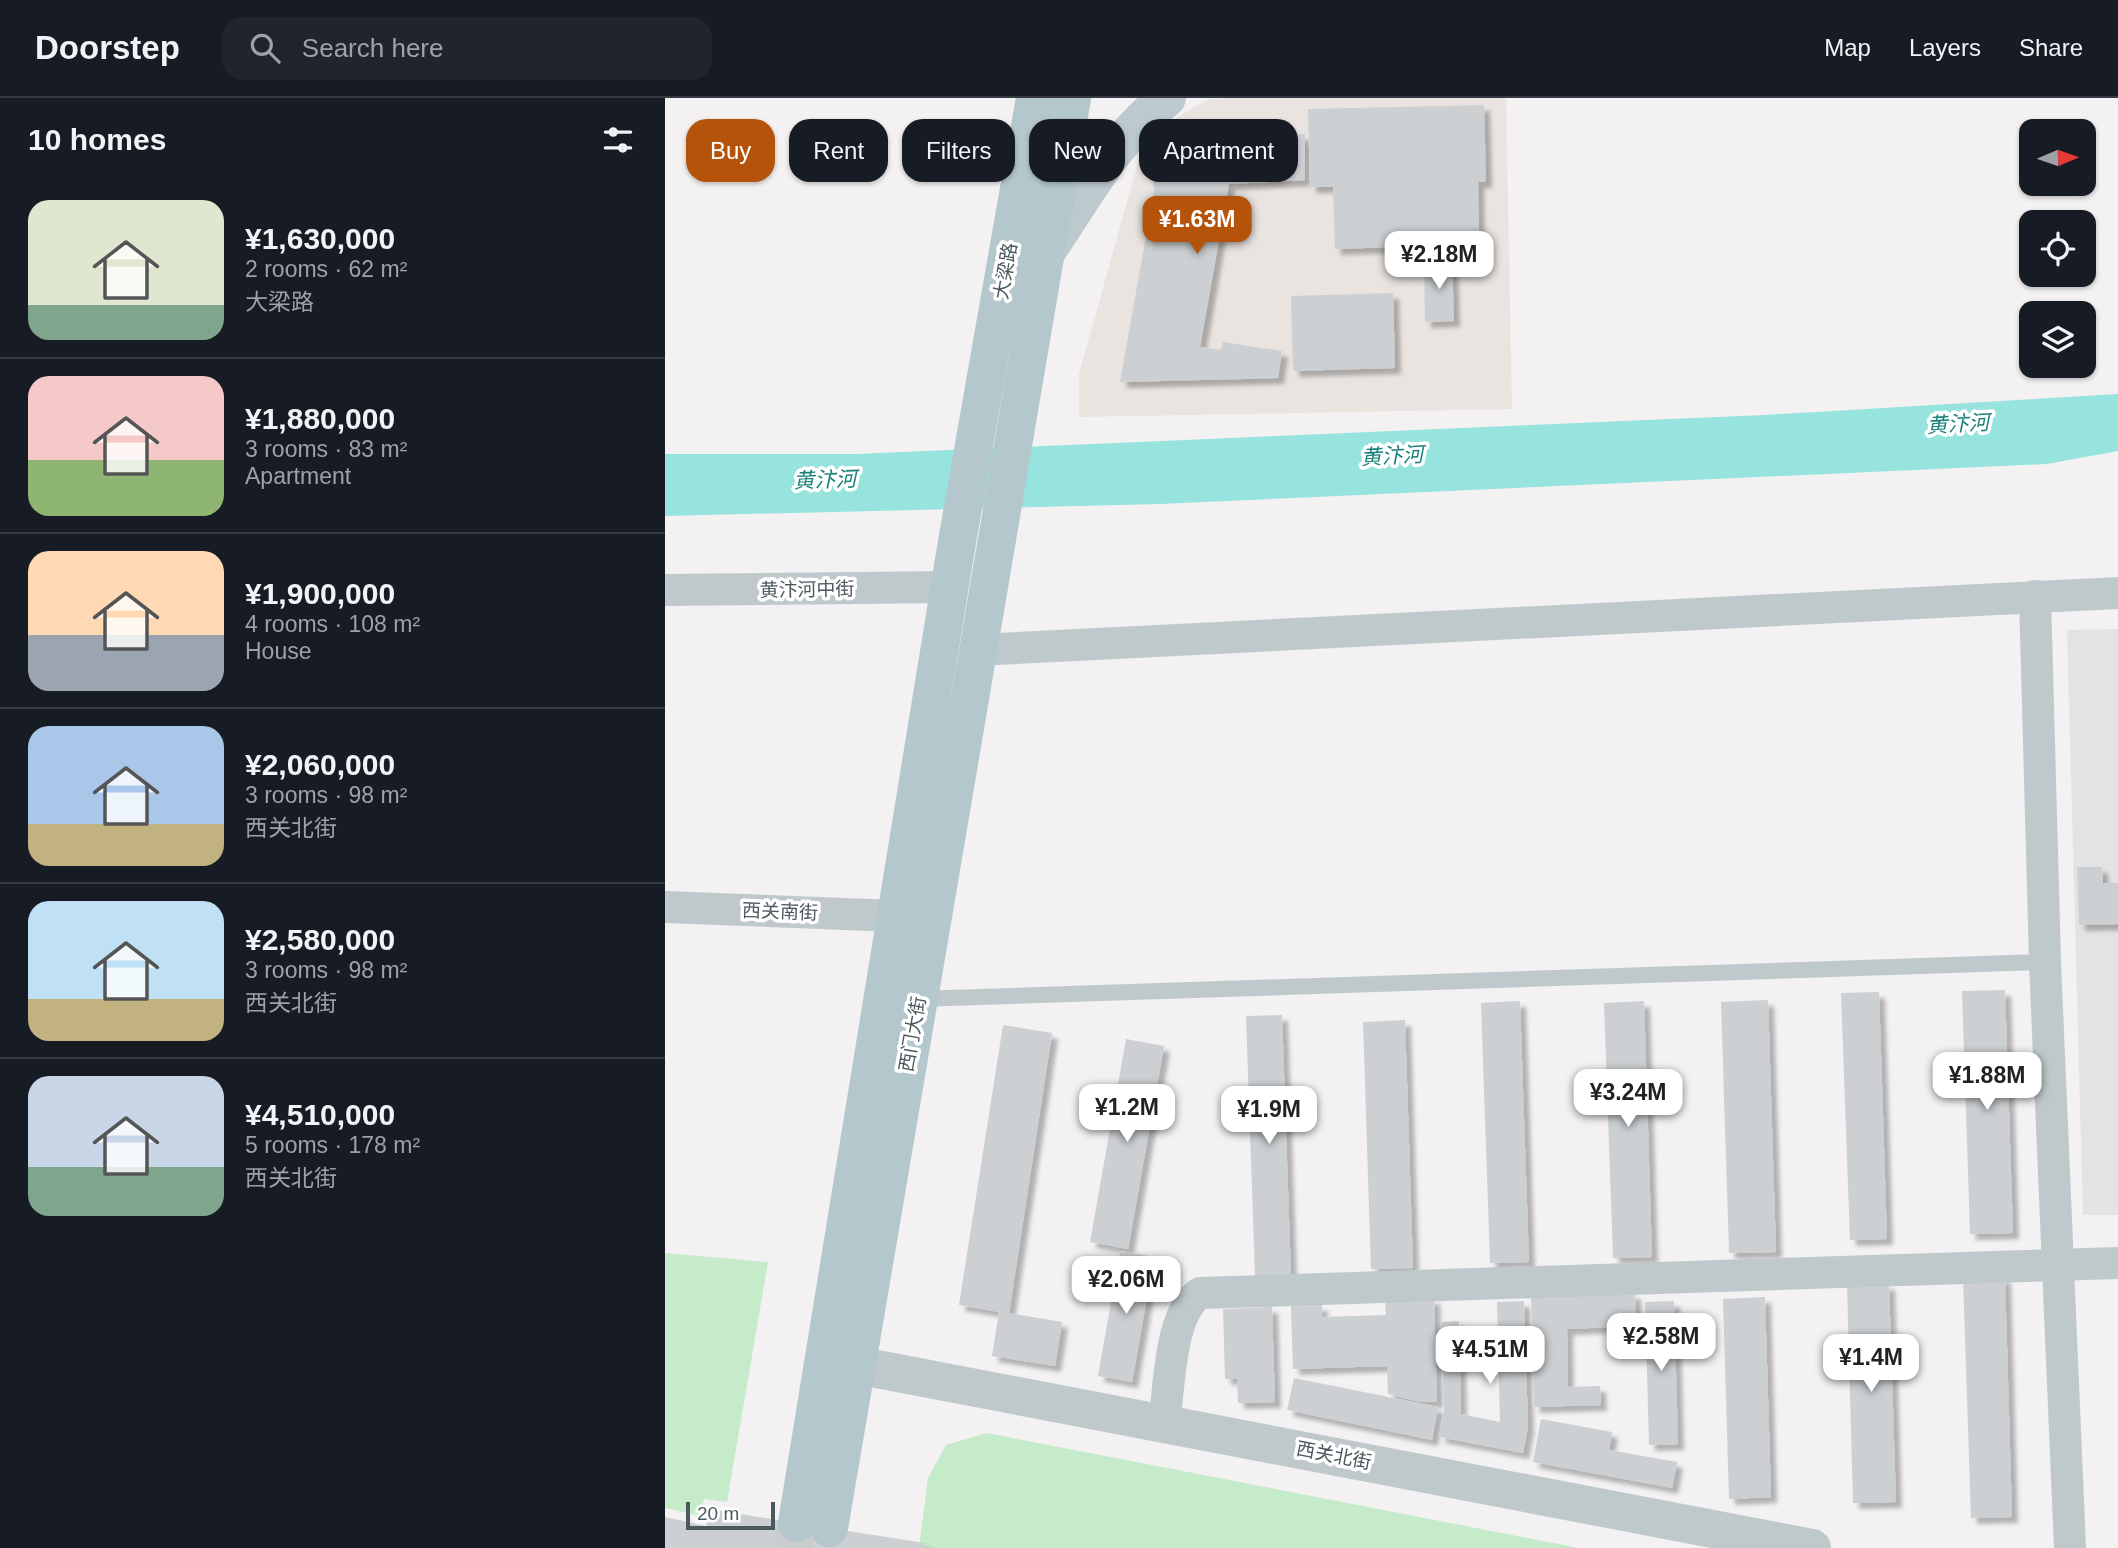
<!DOCTYPE html>
<meta charset="utf-8">
<style>
body{margin:0;font-family:Helvetica,"Noto Sans SC",sans-serif;background:#20242c;color:#f1f3f6;height:100vh;display:flex;flex-direction:column;font-size:26px;white-space:nowrap}
*{box-sizing:border-box;margin:0}
p{font-size:23px;color:#9ea1a6}
.icon{flex:none;width:38px;height:38px;fill:none;stroke:currentColor;stroke-width:2;stroke-linecap:round;stroke-linejoin:round}
.map{position:relative;flex:1;overflow:hidden}
.drawer{display:flex;flex-direction:column;background:#171b24;width:665px}
.drawer>*{flex:none}
.guide{position:absolute;left:21px;top:21px;width:665px;height:63px;display:flex;gap:14px}
.needle{width:46px;rotate:88deg}
.controls{position:absolute;left:1354px;top:21px;display:grid;gap:14px}
.controls a{display:grid;place-items:center;width:77px;height:77px;border-radius:14px;background:#171b24;box-shadow:0 2px 5px #0004;font-size:35px}
.scale{position:absolute;left:21px;bottom:18px;width:89px;box-sizing:border-box;padding-left:7px;border:4px solid #4b595d;border-top:0;font-size:19px;line-height:24px;white-space:nowrap;color:#4b595d;-webkit-text-stroke:5px #fff;paint-order:stroke}
.price{position:absolute;translate:-50% -60px;padding:0 16px;border-radius:14px;background:#fff;color:#222;font-size:23px;line-height:46px;filter:drop-shadow(0 2px 4px #0008)}
.price::after{content:'';position:absolute;left:50%;top:42px;width:21px;height:16px;margin-left:-10px;background:inherit;clip-path:polygon(0 0,100% 0,50% 100%)}
.price.selected{background:#b45309;color:#fff}
ul{padding:0;list-style:none}
li{display:flex;align-items:center;gap:21px;height:175px;padding:0 28px}
li+li{border-top:2px solid #363941}
li span{display:grid;place-items:center;flex:none;width:196px;height:140px;border-radius:21px;color:#555}
li>.icon{margin-inline-start:auto}
span .icon{width:84px;height:84px;fill:#fffc;stroke-width:1}
li b{font-size:30px}
h2{display:flex;justify-content:space-between;align-items:center;height:84px;padding:0 28px;font-size:30px}
.pill{padding:0 24px;border-radius:21px;background:#171b24;box-shadow:0 2px 5px #0004;font-size:24px;line-height:63px}
.pill.selected{background:#b45309;color:#fff}
header{display:flex;align-items:center;gap:42px;box-sizing:border-box;height:98px;padding:0 35px;background:#171b24;border-bottom:2px solid #363941}
header strong{font-size:33px}
nav{display:flex;gap:38px;margin-inline-start:auto;font-size:24px}
.search{width:490px;height:63px;background:#20242c;display:flex;align-items:center;gap:18px;box-sizing:border-box;padding:0 24px;border-radius:21px;color:#9ea1a6;font-size:26px}
main{display:flex;flex:1;min-height:0}
.map>svg:first-child{display:block}
</style>
<header>
<strong>Doorstep</strong>
<div class="search"><svg class="icon" aria-label="search" viewBox="0 0 24 24"><circle cx="10" cy="10" r="6"/><path d="M15 15l6 6"/></svg>Search here</div>
<nav><a>Map</a><a>Layers</a><a>Share</a></nav>
</header>
<main>
<section class="drawer">
<h2>10 homes<svg class="icon" aria-label="filters" viewBox="0 0 24 24"><path d="M4 7h16M4 17h16"/><circle cx="9" cy="7" r="2"/><circle cx="15" cy="17" r="2"/></svg></h2>
<ul>
<li><span style="background:linear-gradient(#dfe7d0 75%,#7fa58c 0)"><svg class="icon" aria-label="home" viewBox="0 0 24 24"><path d="M3 11l9-7 9 7M6 9v11h12V9"/></svg></span><div><b>¥1,630,000</b><p>2 rooms · 62 m²</p><p>大梁路</p></div></li>
<li><span style="background:linear-gradient(#f6c9c9 60%,#8fb573 0)"><svg class="icon" aria-label="home" viewBox="0 0 24 24"><path d="M3 11l9-7 9 7M6 9v11h12V9"/></svg></span><div><b>¥1,880,000</b><p>3 rooms · 83 m²</p><p>Apartment</p></div></li>
<li><span style="background:linear-gradient(#ffd9b3 60%,#9aa5b1 0)"><svg class="icon" aria-label="home" viewBox="0 0 24 24"><path d="M3 11l9-7 9 7M6 9v11h12V9"/></svg></span><div><b>¥1,900,000</b><p>4 rooms · 108 m²</p><p>House</p></div></li>
<li><span style="background:linear-gradient(#a9c7e8 70%,#c2b280 0)"><svg class="icon" aria-label="home" viewBox="0 0 24 24"><path d="M3 11l9-7 9 7M6 9v11h12V9"/></svg></span><div><b>¥2,060,000</b><p>3 rooms · 98 m²</p><p>西关北街</p></div></li>
<li><span style="background:linear-gradient(#bfe0f5 70%,#c2b280 0)"><svg class="icon" aria-label="home" viewBox="0 0 24 24"><path d="M3 11l9-7 9 7M6 9v11h12V9"/></svg></span><div><b>¥2,580,000</b><p>3 rooms · 98 m²</p><p>西关北街</p></div></li>
<li><span style="background:linear-gradient(#c9d6e8 65%,#7fa58c 0)"><svg class="icon" aria-label="home" viewBox="0 0 24 24"><path d="M3 11l9-7 9 7M6 9v11h12V9"/></svg></span><div><b>¥4,510,000</b><p>5 rooms · 178 m²</p><p>西关北街</p></div></li>
</ul>
</section>
<div class="map">
<svg width="1453" height="1450" viewBox="0 0 1453 1450">
<defs>
<filter id="shadow"><feDropShadow dx="6" dy="6" stdDeviation="2" flood-color="#0004"/></filter>
</defs>
<rect width="100%" height="100%" fill="#f3f1f2"/>
<!-- commercial -->
<path fill="#e9e4e0" d="M558,0H841L847,311L414,319V276L477,50L489,35L511,20L542,2Z"/>
<!-- education -->
<path fill="#e4e3e3" d="M1453,531V1117H1418L1402,532Z"/>
<!-- green -->
<g fill="#c5ebca">
<path d="M0,1155L103,1164L62,1404L39,1401L35,1418L0,1410Z"/>
<path d="M322,1335L914,1450H254L263,1380L281,1347Z"/>
</g>
<!-- water -->
<path fill="#97e3de" d="M1453,296V353L1382,366L495,406L0,418V356H192L1100,317Z"/>
<!-- building -->
<g fill="#ccd0d2" filter="url(#shadow)">
<path d="M819,7L821,84H813L814,142L792,143V147L670,151L668,89H645L643,11Z"/>
<path d="M519,34L548,40L640,36V82L564,86L535,249L556,252L558,244L617,253L613,280L455,284L489,93L487,64L497,44Z"/>
<path d="M787,162L789,223L760,224L759,163Z"/>
<path d="M728,195L730,270L628,273L626,198Z"/>
<path d="M1412,769H1437L1438,785H1453V826L1414,827Z"/>
<path d="M1340,892L1348,1135L1305,1136L1297,893Z"/>
<path d="M1214,894L1222,1141L1185,1142L1176,895Z"/>
<path d="M1103,902L1111,1154L1064,1155L1056,904Z"/>
<path d="M855,903L864,1164L825,1165L816,905Z"/>
<path d="M979,903L987,1159L948,1160L939,905Z"/>
<path d="M617,917L626,1178L590,1179L581,918Z"/>
<path d="M740,922L748,1170L706,1171L698,924Z"/>
<path d="M338,927L387,935L344,1215L397,1224L390,1268L327,1258L334,1214L294,1207Z"/>
<path d="M461,941L499,948L463,1151L425,1144Z"/>
<path d="M455,1153L489,1159L467,1284L433,1278Z"/>
<path d="M1340,1179L1347,1419L1306,1420L1298,1181Z"/>
<path d="M1224,1186L1231,1404L1188,1405L1182,1187Z"/>
<path d="M970,1195L971,1228L902,1231L903,1289L935,1288L936,1307L869,1309L866,1198Z"/>
<path d="M1100,1199L1106,1399L1064,1401L1058,1201Z"/>
<path d="M769,1200L772,1304H756L723,1296L722,1268L628,1271L626,1208L657,1207V1219L721,1217L720,1202Z"/>
<path d="M859,1203L863,1329L858,1355L774,1339L779,1313L776,1224L794,1223L796,1316L835,1324L832,1204Z"/>
<path d="M1009,1203L1013,1346L984,1347L980,1204Z"/>
<path d="M607,1209L610,1304L573,1305L572,1281H560L558,1211Z"/>
<path d="M629,1280L773,1309L767,1342L622,1312Z"/>
<path d="M876,1321L947,1334L944,1352L1012,1364L1007,1390L868,1364Z"/>
<path d="M43,1411L260,1445L259,1450H0V1419L41,1428Z"/>
</g>
<g fill="none" stroke-linecap="round" stroke-linejoin="round">
<!-- primary-tunnel -->
<path stroke="#c9cbcd" stroke-width="38" stroke-dasharray="38 19" stroke-linecap="butt" d="M128,1450L132,1425"/>
<!-- service -->
<path stroke="#bfc9cc" stroke-width="16" d="M253,901L1380,864"/>
<!-- minor -->
<g stroke="#bfc9cc" stroke-width="32">
<path d="M0,492L285,489"/>
<path d="M1370,498L1380,864L1405,1450"/>
<path d="M311,552L1453,495"/>
<path d="M0,809L231,818"/>
<path d="M499,1324C505,1288 504,1216 535,1195L1453,1165"/>
</g>
<!-- tertiary -->
<path stroke="#bfc9cc" stroke-width="38" d="M191,1267L1147,1450"/>
<!-- secondary -->
<path stroke="#bcc9cd" stroke-width="38" d="M380,156C418,101 448,41 502,0"/>
<!-- primary -->
<g stroke="#b4c7cc" stroke-width="38">
<path d="M132,1425L293,438L370,0"/>
<path d="M164,1430L407,0"/>
</g>
</g>
<g text-anchor="middle" stroke-width="7" stroke-linejoin="round" paint-order="stroke">
<!-- street labels -->
<g font-size="19" fill="#4b595d" stroke="#fff">
<text transform="translate(340 173) rotate(-80)" y="7">大梁路</text>
<text transform="translate(142 491) rotate(-1)" y="7">黄汴河中街</text>
<text transform="translate(115 813) rotate(2)" y="7">西关南街</text>
<text transform="translate(247 936) rotate(-80)" y="7">西门大街</text>
<text transform="translate(669 1357) rotate(11)" y="7">西关北街</text>
</g>
<!-- water labels -->
<g font-size="21" font-style="italic" fill="#1b827b" stroke="#fff">
<text transform="translate(1293 326) rotate(-3)" y="7">黄汴河</text>
<text transform="translate(727 358) rotate(-3)" y="7">黄汴河</text>
<text transform="translate(160 382) rotate(-2)" y="7">黄汴河</text>
</g>
</g>
</svg>
<div class="controls">
<a><svg class="needle" viewBox="-14 -14 28 28"><path d="M0-13l5 13h-10z" fill="#e53935"/><path d="M0 13l5-13h-10z" fill="#9ea1a6"/></svg></a>
<a><svg class="icon" aria-label="locate" viewBox="0 0 24 24"><circle cx="12" cy="12" r="6"/><path d="M12 2v4M12 18v4M2 12h4M18 12h4"/></svg></a>
<a><svg class="icon" aria-label="layers" viewBox="0 0 24 24"><path d="M12 4l9 5-9 5-9-5zM3 14l9 5 9-5"/></svg></a>
</div>
<div class="scale">20 m</div>
<b class="price selected" style="left:532px;top:158px">¥1.63M</b>
<b class="price" style="left:774px;top:193px">¥2.18M</b>
<b class="price" style="left:1322px;top:1014px">¥1.88M</b>
<b class="price" style="left:963px;top:1031px">¥3.24M</b>
<b class="price" style="left:462px;top:1046px">¥1.2M</b>
<b class="price" style="left:604px;top:1048px">¥1.9M</b>
<b class="price" style="left:461px;top:1218px">¥2.06M</b>
<b class="price" style="left:996px;top:1275px">¥2.58M</b>
<b class="price" style="left:825px;top:1288px">¥4.51M</b>
<b class="price" style="left:1206px;top:1296px">¥1.4M</b>
<div class="guide">
<a class="pill selected">Buy</a>
<a class="pill">Rent</a>
<a class="pill">Filters</a>
<a class="pill">New</a>
<a class="pill">Apartment</a>
</div>
</div>
</main>
